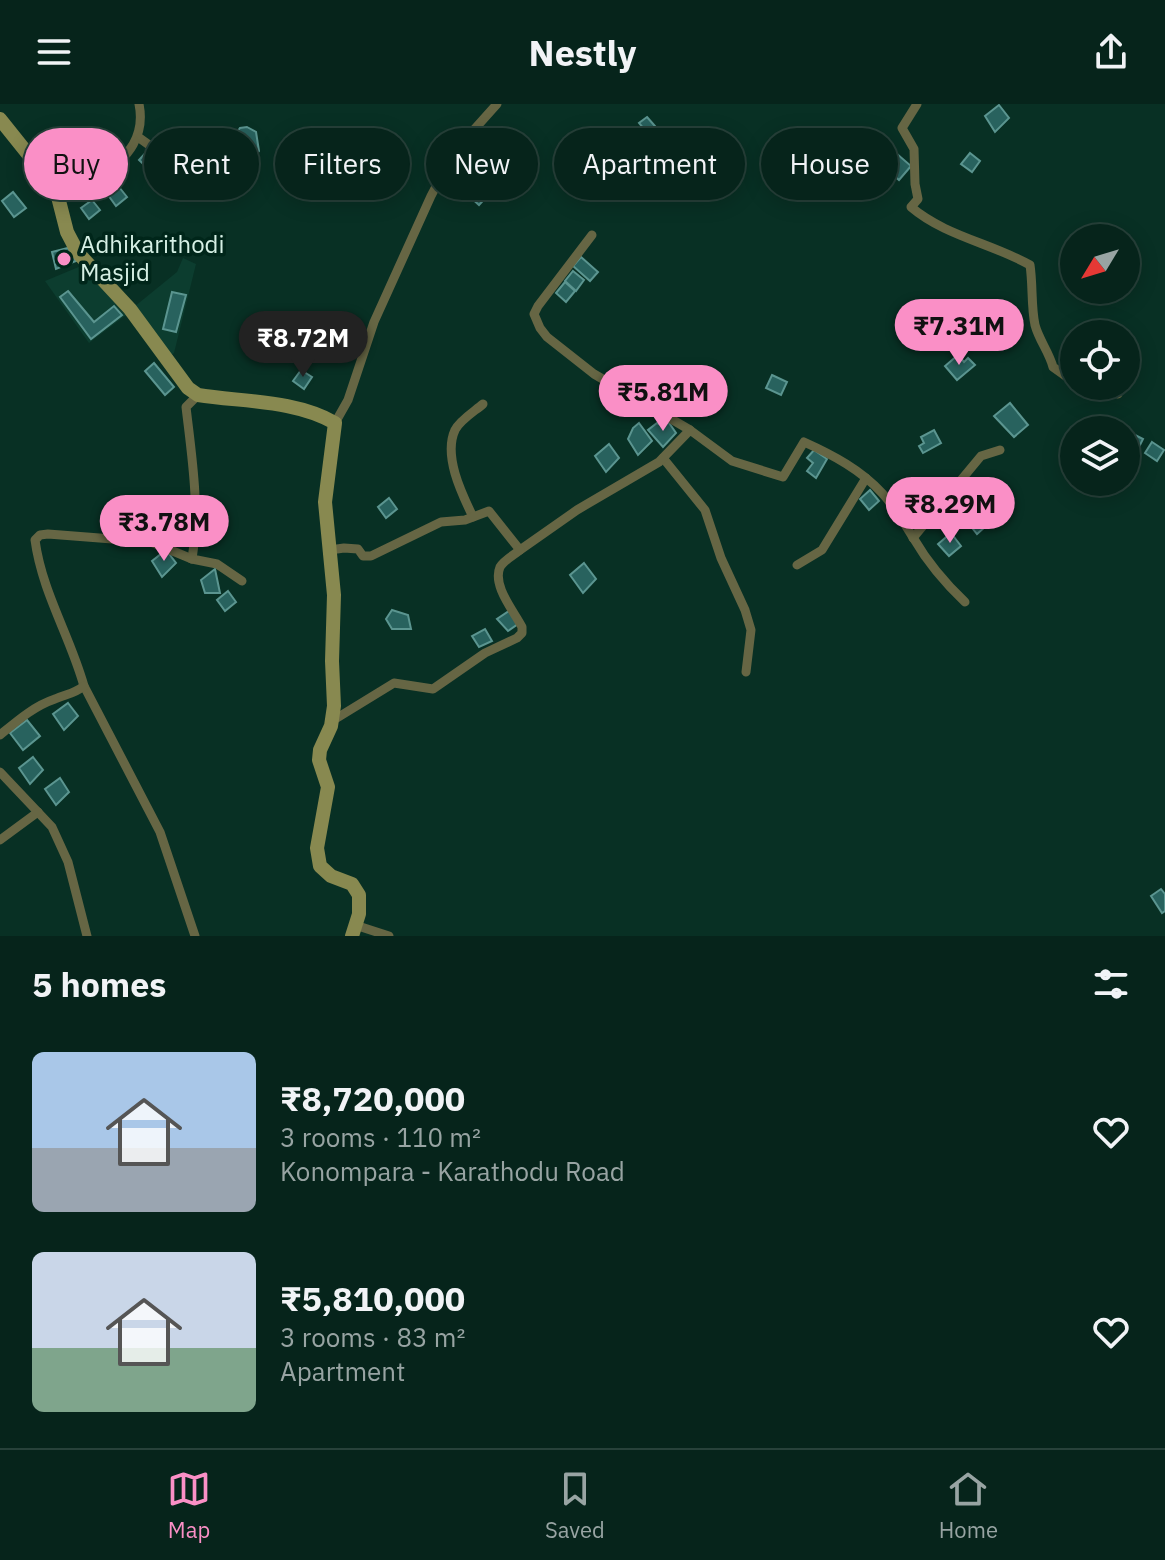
<!DOCTYPE html>
<meta charset="utf-8">
<style>
body{margin:0;font-family:"IBM Plex Sans",sans-serif;background:#0f2c24;color:#f1f3f6;height:100vh;display:flex;flex-direction:column;font-size:30px;white-space:nowrap}
*{box-sizing:border-box;margin:0}
p{font-size:26px;color:#98a4a3}
.icon{flex:none;width:44px;height:44px;fill:none;stroke:currentColor;stroke-width:2;stroke-linecap:round;stroke-linejoin:round}
.map{position:relative;height:832px;overflow:hidden}
.side{display:flex;flex-direction:column;background:#06241b;flex:1}
.side>*{flex:none}
.hud{position:absolute;left:24px;top:24px;width:1118px;height:72px;display:flex;gap:16px}
.needle{width:52px;rotate:232deg}
.buttons{position:absolute;left:1060px;top:120px;display:grid;gap:16px}
.buttons a{display:grid;place-items:center;width:80px;height:80px;border-radius:50%;background:#06241b;box-shadow:0 4px 20px #0003,0 0 0 2px #27413a;font-size:40px}
.price{position:absolute;translate:-50% -68px;padding:0 18px;border-radius:28px;background:#fa8fc6;color:#111;font-size:26px;line-height:52px;filter:drop-shadow(0 2px 4px #0008)}
.price::after{content:'';position:absolute;left:50%;top:48px;width:24px;height:18px;margin-left:-12px;background:inherit;clip-path:polygon(0 0,100% 0,50% 100%)}
.price.current{background:#222;color:#fff}
ul{padding:0;list-style:none}
li{display:flex;align-items:center;gap:24px;height:200px;padding:0 32px}
li span{display:grid;place-items:center;flex:none;width:224px;height:160px;border-radius:12px;color:#555}
li>.icon{margin-inline-start:auto}
span .icon{width:96px;height:96px;fill:#fffc;stroke-width:1}
li b{font-size:34px}
h2{display:flex;justify-content:space-between;align-items:center;height:96px;padding:0 32px;font-size:34px}
.chip{padding:0 28px;border-radius:36px;background:#06241b;box-shadow:0 4px 20px #0003,0 0 0 2px #27413a;font-size:28px;line-height:72px}
.chip.current{background:#fa8fc6;color:#111}
header{display:flex;justify-content:space-between;align-items:center;height:104px;padding:0 32px;background:#06241b;font-size:36px;font-weight:700}
.tab-bar{display:flex;justify-content:space-around;align-items:center;height:112px;border-top:2px solid #27413a;background:#06241b;font-size:22px;color:#98a4a3}
.tab-bar a{display:grid;justify-items:center;gap:4px}
.tab-bar .current{color:#fa8fc6}
.map>svg:first-child{display:block}
</style>
<header><svg class="icon" aria-label="menu" viewBox="0 0 24 24"><path d="M4 6h16M4 12h16M4 18h16"/></svg>Nestly<svg class="icon" aria-label="share" viewBox="0 0 24 24"><path d="M12 15V3M7 8l5-5 5 5M5 13v7h14v-7"/></svg></header>
<div class="map">
<svg width="1165" height="832" viewBox="0 0 1165 832">
<rect width="100%" height="100%" fill="#083024"/>
<!-- built -->
<g fill="#0c3d2f">
<path d="M183,154L196,160L174,249L171,251L134,203L177,168Z"/>
<path d="M81,162L126,211L89,239L45,177Z"/>
</g>
<!-- building -->
<g fill="#28625e" stroke="#5b9590" stroke-width="2">
<path d="M999,1L1009,14L995,28L985,12Z"/>
<path d="M647,13L661,29L653,36L639,19Z"/>
<path d="M247,23L256,28L259,47L238,74L228,72L220,63L223,51L229,46L232,36L240,24Z"/>
<path d="M582,34L595,38L590,52L577,48Z"/>
<path d="M151,43L170,62L158,74L139,56Z"/>
<path d="M970,49L980,57L972,68L961,60Z"/>
<path d="M897,50L911,62L899,76L885,64Z"/>
<path d="M288,57L298,66L286,78L277,69Z"/>
<path d="M479,81L489,90L479,101L469,92Z"/>
<path d="M119,83L127,93L116,102L108,91Z"/>
<path d="M13,88L26,104L14,113L2,97Z"/>
<path d="M92,96L100,106L89,115L81,104Z"/>
<path d="M68,144L76,157L56,165L52,148Z"/>
<path d="M581,153L598,168L590,177L573,162Z"/>
<path d="M573,167L584,176L576,187L565,177Z"/>
<path d="M565,178L575,187L566,198L556,189Z"/>
<path d="M68,187L94,218L114,202L122,211L91,235L60,193Z"/>
<path d="M172,188L186,191L176,228L163,225Z"/>
<path d="M958,251L964,258L968,254L975,261L957,276L945,262Z"/>
<path d="M154,259L174,283L165,291L145,267Z"/>
<path d="M301,266L312,273L304,285L293,277Z"/>
<path d="M772,271L787,278L781,291L766,284Z"/>
<path d="M1010,299L1028,321L1014,333L994,312Z"/>
<path d="M667,316L676,329L663,343L648,326L657,319L661,321Z"/>
<path d="M639,319L652,337L638,351L628,335L633,324Z"/>
<path d="M934,326L941,339L923,349L919,342L924,339L921,333Z"/>
<path d="M1129,328L1143,335L1135,351L1126,347V334Z"/>
<path d="M1152,338L1164,346L1157,357L1145,349Z"/>
<path d="M609,340L619,354L606,368L595,352Z"/>
<path d="M814,346L827,355L816,374L807,367L813,359L807,354Z"/>
<path d="M870,386L879,397L869,406L860,395Z"/>
<path d="M389,394L397,405L386,414L378,403Z"/>
<path d="M983,401L994,415L977,430L969,420L973,417L969,413Z"/>
<path d="M951,429L961,442L949,452L938,440Z"/>
<path d="M166,446L176,459L162,473L152,457Z"/>
<path d="M584,459L596,475L583,489L570,471Z"/>
<path d="M215,465L220,489H205L201,476Z"/>
<path d="M228,487L236,498L225,507L217,496Z"/>
<path d="M392,506L408,511L411,525H392L386,515Z"/>
<path d="M509,507L518,520L508,527L497,515Z"/>
<path d="M485,525L492,537L479,543L472,532Z"/>
<path d="M68,599L78,612L64,626L53,610Z"/>
<path d="M27,616L40,632L23,646L10,629Z"/>
<path d="M33,653L43,666L30,680L19,664Z"/>
<path d="M60,674L69,688L56,701L45,685Z"/>
<path d="M1161,785L1165,790V807L1162,809L1151,792Z"/>
</g>
<g fill="none" stroke-linecap="round" stroke-linejoin="round">
<!-- minor -->
<g stroke="#664" stroke-width="9">
<path d="M917,0L902,24L914,45L915,80L918,95L911,103C945,132 991,139 1030,161C1033,181 1031,202 1035,221C1039,236 1049,248 1053,263L1074,278"/>
<path d="M138,33L209,84"/>
<path d="M51,78C68,73 86,73 102,67C130,56 145,29 139,0"/>
<path d="M592,131L538,202L534,210L540,224L547,233L594,270L690,326"/>
<path d="M1095,282L1118,290"/>
<path d="M198,291L186,303C192,354 200,404 192,455L217,460L242,477"/>
<path d="M335,319L348,296L374,218L431,92L454,48L497,0"/>
<path d="M663,354L705,406L721,454L745,506L751,526L746,568"/>
<path d="M473,413C462,390 443,352 455,326C460,316 475,307 483,300"/>
<path d="M913,434L981,352L1000,346"/>
<path d="M330,446L344,444L358,445L363,452H371L441,418L465,416L489,407L520,446L577,406L659,358L690,326L732,357L783,373L804,338C833,351 861,366 882,389C895,403 904,419 914,435C928,459 945,479 965,498"/>
<path d="M192,455L151,438L48,430L40,431L35,436C42,488 70,532 84,582L160,728L195,832"/>
<path d="M797,461L822,446L866,374"/>
<path d="M332,617L394,579L433,585L485,549L517,534L522,529V523C514,507 492,482 500,463C504,456 514,451 520,446"/>
<path d="M0,631C17,617 34,602 55,595C66,590 74,590 84,582"/>
<path d="M0,668L52,723L68,758L87,832"/>
<path d="M0,736L38,708"/>
<path d="M355,821L389,832"/>
</g>
<!-- secondary -->
<path stroke="#888950" stroke-width="14" d="M0,15L56,85L67,128L78,149L130,205L188,284L198,291C243,298 295,296 335,319L325,398L334,491L332,557L334,602L331,622L320,646L319,656L328,683L317,744L320,762L331,772L352,780L359,791V810L352,832"/>
</g>
<!-- markers -->
<circle fill="#fa8fc6" stroke="#00261a" stroke-width="3" cx="64" cy="155" r="8"/>
<g text-anchor="middle" stroke-width="7" stroke-linejoin="round" paint-order="stroke">
<!-- poi labels -->
<g font-size="24" fill="#d6f0e5" stroke="#00261a" text-anchor="start">
<text x="80" y="149">Adhikarithodi<tspan x="80" dy="28">Masjid</tspan></text>
</g>
</g>
</svg>
<div class="buttons">
<a><svg class="needle" viewBox="-14 -14 28 28"><path d="M0-13l5 13h-10z" fill="#e53935"/><path d="M0 13l5-13h-10z" fill="#98a4a3"/></svg></a>
<a><svg class="icon" aria-label="locate" viewBox="0 0 24 24"><circle cx="12" cy="12" r="6"/><path d="M12 2v4M12 18v4M2 12h4M18 12h4"/></svg></a>
<a><svg class="icon" aria-label="layers" viewBox="0 0 24 24"><path d="M12 4l9 5-9 5-9-5zM3 14l9 5 9-5"/></svg></a>
</div>
<b class="price" style="left:959px;top:263px">₹7.31M</b>
<b class="price current" style="left:303px;top:275px">₹8.72M</b>
<b class="price" style="left:663px;top:329px">₹5.81M</b>
<b class="price" style="left:950px;top:441px">₹8.29M</b>
<b class="price" style="left:164px;top:459px">₹3.78M</b>
<div class="hud">
<a class="chip current">Buy</a>
<a class="chip">Rent</a>
<a class="chip">Filters</a>
<a class="chip">New</a>
<a class="chip">Apartment</a>
<a class="chip">House</a>
</div>
</div>
<section class="side">
<h2>5 homes<svg class="icon" aria-label="filters" viewBox="0 0 24 24"><path d="M4 7h16M4 17h16"/><circle cx="9" cy="7" r="2"/><circle cx="15" cy="17" r="2"/></svg></h2>
<ul>
<li><span style="background:linear-gradient(#a9c7e8 60%,#9aa5b1 0)"><svg class="icon" aria-label="home" viewBox="0 0 24 24"><path d="M3 11l9-7 9 7M6 9v11h12V9"/></svg></span><div><b>₹8,720,000</b><p>3 rooms · 110 m²</p><p>Konompara - Karathodu Road</p></div><svg class="icon" aria-label="heart" viewBox="0 0 24 24"><path d="M12 20l-8-8c-3-5 5-10 8-4 3-6 11-1 8 4z"/></svg></li>
<li><span style="background:linear-gradient(#c9d6e8 60%,#7fa58c 0)"><svg class="icon" aria-label="home" viewBox="0 0 24 24"><path d="M3 11l9-7 9 7M6 9v11h12V9"/></svg></span><div><b>₹5,810,000</b><p>3 rooms · 83 m²</p><p>Apartment</p></div><svg class="icon" aria-label="heart" viewBox="0 0 24 24"><path d="M12 20l-8-8c-3-5 5-10 8-4 3-6 11-1 8 4z"/></svg></li>
</ul>
</section>
<nav class="tab-bar">
<a class="current"><svg class="icon" aria-label="map" viewBox="0 0 24 24"><path d="M3 6l6-2 6 2 6-2v14l-6 2-6-2-6 2zM9 4v14M15 6v14"/></svg>Map</a>
<a><svg class="icon" aria-label="saved" viewBox="0 0 24 24"><path d="M7 4h10v16l-5-4-5 4z"/></svg>Saved</a>
<a><svg class="icon" aria-label="home" viewBox="0 0 24 24"><path d="M3 11l9-7 9 7M6 9v11h12V9"/></svg>Home</a>
</nav>
